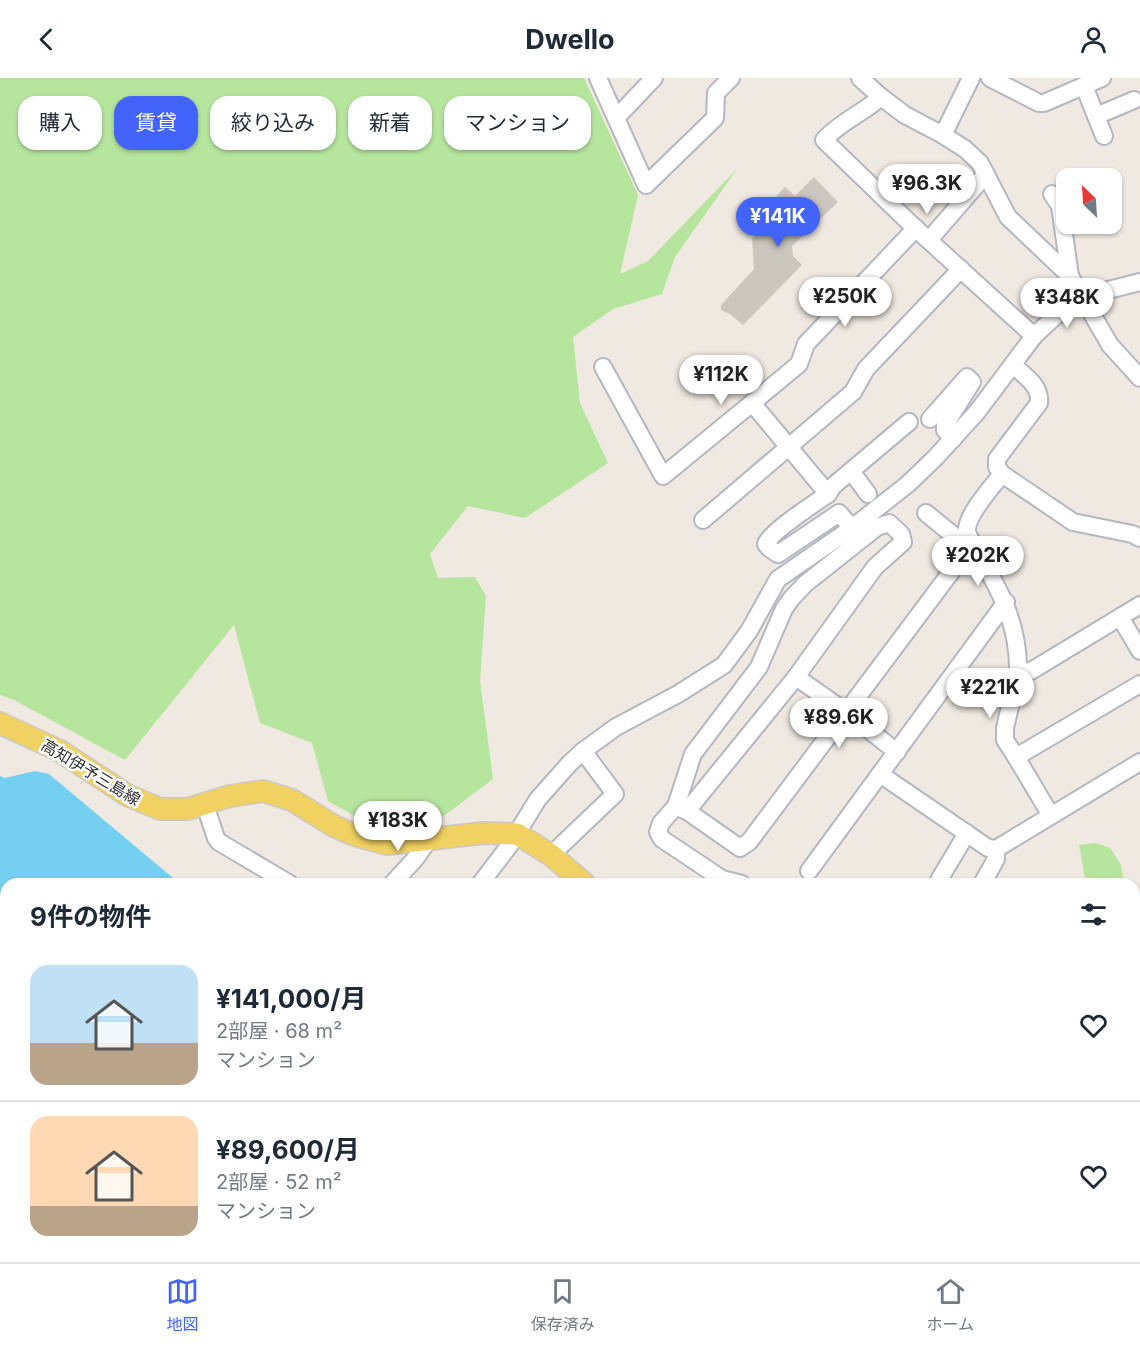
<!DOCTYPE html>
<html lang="ja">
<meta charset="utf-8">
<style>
body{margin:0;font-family:Inter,"Noto Sans JP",sans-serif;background:#f6f6f7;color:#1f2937;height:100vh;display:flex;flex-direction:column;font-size:22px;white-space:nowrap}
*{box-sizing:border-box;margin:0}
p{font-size:20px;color:#747a83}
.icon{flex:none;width:33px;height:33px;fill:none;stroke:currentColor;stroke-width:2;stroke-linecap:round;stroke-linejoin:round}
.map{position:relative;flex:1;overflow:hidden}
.details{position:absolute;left:0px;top:800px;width:1140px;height:386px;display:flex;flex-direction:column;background:#fff;border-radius:18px 18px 0 0;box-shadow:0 2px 4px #0004}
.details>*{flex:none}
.banner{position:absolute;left:18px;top:18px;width:600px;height:54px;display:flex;gap:12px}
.needle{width:39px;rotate:335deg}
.controls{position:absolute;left:1056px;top:90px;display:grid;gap:12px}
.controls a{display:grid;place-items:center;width:66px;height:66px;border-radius:12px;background:#fff;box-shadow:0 2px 4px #0004;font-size:30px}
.price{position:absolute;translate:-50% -51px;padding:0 14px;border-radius:21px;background:#fff;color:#222;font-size:20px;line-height:39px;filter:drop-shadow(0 2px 3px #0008)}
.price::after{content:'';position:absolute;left:50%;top:36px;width:18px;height:14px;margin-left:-9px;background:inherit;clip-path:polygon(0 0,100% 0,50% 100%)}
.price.current{background:#4264fb;color:#fff}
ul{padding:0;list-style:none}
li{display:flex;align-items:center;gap:18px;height:150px;padding:0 30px}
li+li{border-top:2px solid #e0e1e3}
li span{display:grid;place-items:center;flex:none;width:168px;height:120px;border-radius:18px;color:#555}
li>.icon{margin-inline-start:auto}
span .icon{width:72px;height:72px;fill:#fffc;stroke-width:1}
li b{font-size:26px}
h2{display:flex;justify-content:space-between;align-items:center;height:72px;padding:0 30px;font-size:26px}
.pill{padding:0 21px;border-radius:18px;background:#fff;box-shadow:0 2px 4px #0004;font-size:21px;line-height:54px}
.pill.current{background:#4264fb;color:#fff}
header{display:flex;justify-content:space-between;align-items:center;height:78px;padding:0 30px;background:#fff;font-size:27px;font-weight:700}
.dock{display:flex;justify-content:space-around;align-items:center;height:84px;border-top:2px solid #e0e1e3;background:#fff;font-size:16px;color:#747a83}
.dock a{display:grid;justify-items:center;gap:3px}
.dock .current{color:#4264fb}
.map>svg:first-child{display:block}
</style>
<header><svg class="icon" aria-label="back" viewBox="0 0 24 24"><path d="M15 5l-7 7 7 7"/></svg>Dwello<svg class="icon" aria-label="person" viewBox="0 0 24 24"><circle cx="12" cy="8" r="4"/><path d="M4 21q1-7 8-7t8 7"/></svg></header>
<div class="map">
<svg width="1140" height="1184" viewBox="0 0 1140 1184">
<rect width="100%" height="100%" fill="#efe9e1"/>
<!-- green -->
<g fill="#b6e59e">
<path d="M0,0H584L638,117L620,196L648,183L737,91L675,179L662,216L613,231L573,259L580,325L608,385L525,440L468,428L430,476L438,500L475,499L486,518L480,603L493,701L433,746L365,744L328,723L312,665L260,645L234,547L125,682L14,622L0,617Z"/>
<path d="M1095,765L1110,770L1121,787L1124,805H1086L1079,767Z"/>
<rect x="473" y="1179" width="591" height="5"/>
</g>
<!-- water -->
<g fill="#75cff0">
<path d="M35,693L49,696L179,805L6,806V900L0,896V698L5,700Z"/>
<path d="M357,1179H463L462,1184H358Z"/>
</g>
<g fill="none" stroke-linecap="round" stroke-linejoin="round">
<!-- stream -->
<path stroke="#75cff0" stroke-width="4" d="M73,1184L74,1179"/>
<!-- river -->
<path stroke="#75cff0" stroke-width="22" d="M0,1168L6,1177"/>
</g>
<!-- building -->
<path fill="#cbc7bf" d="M814,99L838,124L792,168L793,178L802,187L743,247L730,236L721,232V227L754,191L752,160L758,156L778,135L769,126L785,109L795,118Z"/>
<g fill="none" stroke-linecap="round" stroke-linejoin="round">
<!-- minor casing -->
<g stroke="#b4b7c1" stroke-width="20">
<g id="minor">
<path d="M598,0L646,107L715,40L716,15L731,0"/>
<path d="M860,0L881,19L905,37L943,57L965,71L980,85L1008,139L1070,198L1110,267L1140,300"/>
<path d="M990,0L1039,25H1044L1102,0"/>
<path d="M1084,8L1104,58"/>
<path d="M881,19C863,35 840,44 824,62L914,149L1034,258"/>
<path d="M1096,38L1134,22"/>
<path d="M616,40L654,0"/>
<path d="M943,57L971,0"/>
<path d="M1052,116L1060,128L1070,198"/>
<path d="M929,162L986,96"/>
<path d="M1014,288C1025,298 1041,308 1039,325L997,381V389L1002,396L1073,444L1132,456L1140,460"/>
<path d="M603,289L663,398L752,325L828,416"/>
<path d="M752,325L799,286L806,266L916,150"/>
<path d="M930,341L967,299L972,304L945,347V352L953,361"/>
<path d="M851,393L868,416"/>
<path d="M926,435L969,470"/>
<path d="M703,442L853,314L866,291L961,191"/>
<path d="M852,450L839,435L778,476L769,470L766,466C771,453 814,426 828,416L833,408L909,344"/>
<path d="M974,467C972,464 968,458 967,454C965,438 992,409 1002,396"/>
<path d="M1120,539L1140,573"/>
<path d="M796,599L846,634L897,674"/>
<path d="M1016,679L1005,662V650L1018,594"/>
<path d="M880,696L988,770L996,771L1140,684"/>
<path d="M205,727L216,760L219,764L290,806"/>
<path d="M677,729L687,733L740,770L749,764L969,470L974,467C998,510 1019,543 1018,594L1031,593L1140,527"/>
<path d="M687,733L796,599L875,489L903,464L901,456L889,445L877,449L805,506L791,521L784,531L759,589L693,676L676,728L661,745L658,754L662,761L722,801L742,806"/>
<path d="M1050,736L1016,679L1140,606"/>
<path d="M551,777L615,716L583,673"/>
<path d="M809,793L1006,524"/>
<path d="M939,802L967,755"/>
<path d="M392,806L415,781L428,763"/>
<path d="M480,806L509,768L538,721L570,685L583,673L616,649L678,616L724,587L749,553L778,501L852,450L908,406L935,380L977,334L1034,258L1063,231L1081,219L1140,204"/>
<path d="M982,806L996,781V771"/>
<path d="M1134,934L1140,937"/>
<path d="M0,946L6,940"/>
<path d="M166,1179L169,1184"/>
<path d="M97,1184L98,1179"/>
</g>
</g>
<!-- major casing -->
<g stroke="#c9c9c9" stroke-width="24">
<g id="major">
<path d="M0,645L60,673L127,717L160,731H188L230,718L263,713L292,722L334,748L354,757L387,766L483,755L517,756L551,777L585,806"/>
<path d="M1134,857L1140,856"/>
</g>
</g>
<!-- minor -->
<use href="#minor" stroke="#fff" stroke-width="16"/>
<!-- major -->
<use href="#major" stroke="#f2d163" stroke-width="21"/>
</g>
<g text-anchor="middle" stroke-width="5" stroke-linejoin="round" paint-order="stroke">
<!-- street labels -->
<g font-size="16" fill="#2e2e2e" stroke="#fff">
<text transform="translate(91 694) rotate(31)" y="6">高知伊予三島線</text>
</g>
</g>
</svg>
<div class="controls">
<a><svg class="needle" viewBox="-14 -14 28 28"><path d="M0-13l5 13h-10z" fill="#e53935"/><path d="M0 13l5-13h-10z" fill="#747a83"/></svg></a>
</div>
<b class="price" style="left:927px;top:137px">¥96.3K</b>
<b class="price current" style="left:778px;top:170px">¥141K</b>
<b class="price" style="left:845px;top:250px">¥250K</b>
<b class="price" style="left:1067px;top:251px">¥348K</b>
<b class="price" style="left:721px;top:328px">¥112K</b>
<b class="price" style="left:978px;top:509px">¥202K</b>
<b class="price" style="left:990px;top:641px">¥221K</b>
<b class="price" style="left:839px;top:671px">¥89.6K</b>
<b class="price" style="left:398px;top:774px">¥183K</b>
<div class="banner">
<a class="pill">購入</a>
<a class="pill current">賃貸</a>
<a class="pill">絞り込み</a>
<a class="pill">新着</a>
<a class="pill">マンション</a>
</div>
<section class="details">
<h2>9件の物件<svg class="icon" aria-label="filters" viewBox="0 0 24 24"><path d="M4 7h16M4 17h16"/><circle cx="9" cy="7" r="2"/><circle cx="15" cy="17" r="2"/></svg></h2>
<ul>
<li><span style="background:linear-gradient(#bfe0f5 65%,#b9a48a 0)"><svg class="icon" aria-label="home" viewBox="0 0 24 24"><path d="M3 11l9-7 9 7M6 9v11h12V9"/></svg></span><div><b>¥141,000/月</b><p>2部屋 · 68 m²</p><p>マンション</p></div><svg class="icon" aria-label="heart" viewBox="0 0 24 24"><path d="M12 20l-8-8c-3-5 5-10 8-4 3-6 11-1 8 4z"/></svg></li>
<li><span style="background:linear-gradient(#ffd9b3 75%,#b9a48a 0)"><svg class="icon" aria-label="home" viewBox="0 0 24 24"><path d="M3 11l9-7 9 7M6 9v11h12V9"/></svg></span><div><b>¥89,600/月</b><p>2部屋 · 52 m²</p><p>マンション</p></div><svg class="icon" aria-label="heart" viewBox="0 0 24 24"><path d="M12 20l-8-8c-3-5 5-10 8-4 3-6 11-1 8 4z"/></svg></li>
</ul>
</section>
</div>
<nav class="dock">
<a class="current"><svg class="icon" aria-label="map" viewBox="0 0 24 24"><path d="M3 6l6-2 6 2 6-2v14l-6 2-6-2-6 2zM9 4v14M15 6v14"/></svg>地図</a>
<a><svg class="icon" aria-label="saved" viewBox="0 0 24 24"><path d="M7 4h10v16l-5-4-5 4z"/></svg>保存済み</a>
<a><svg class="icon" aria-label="home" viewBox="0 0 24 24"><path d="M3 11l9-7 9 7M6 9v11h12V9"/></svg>ホーム</a>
</nav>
